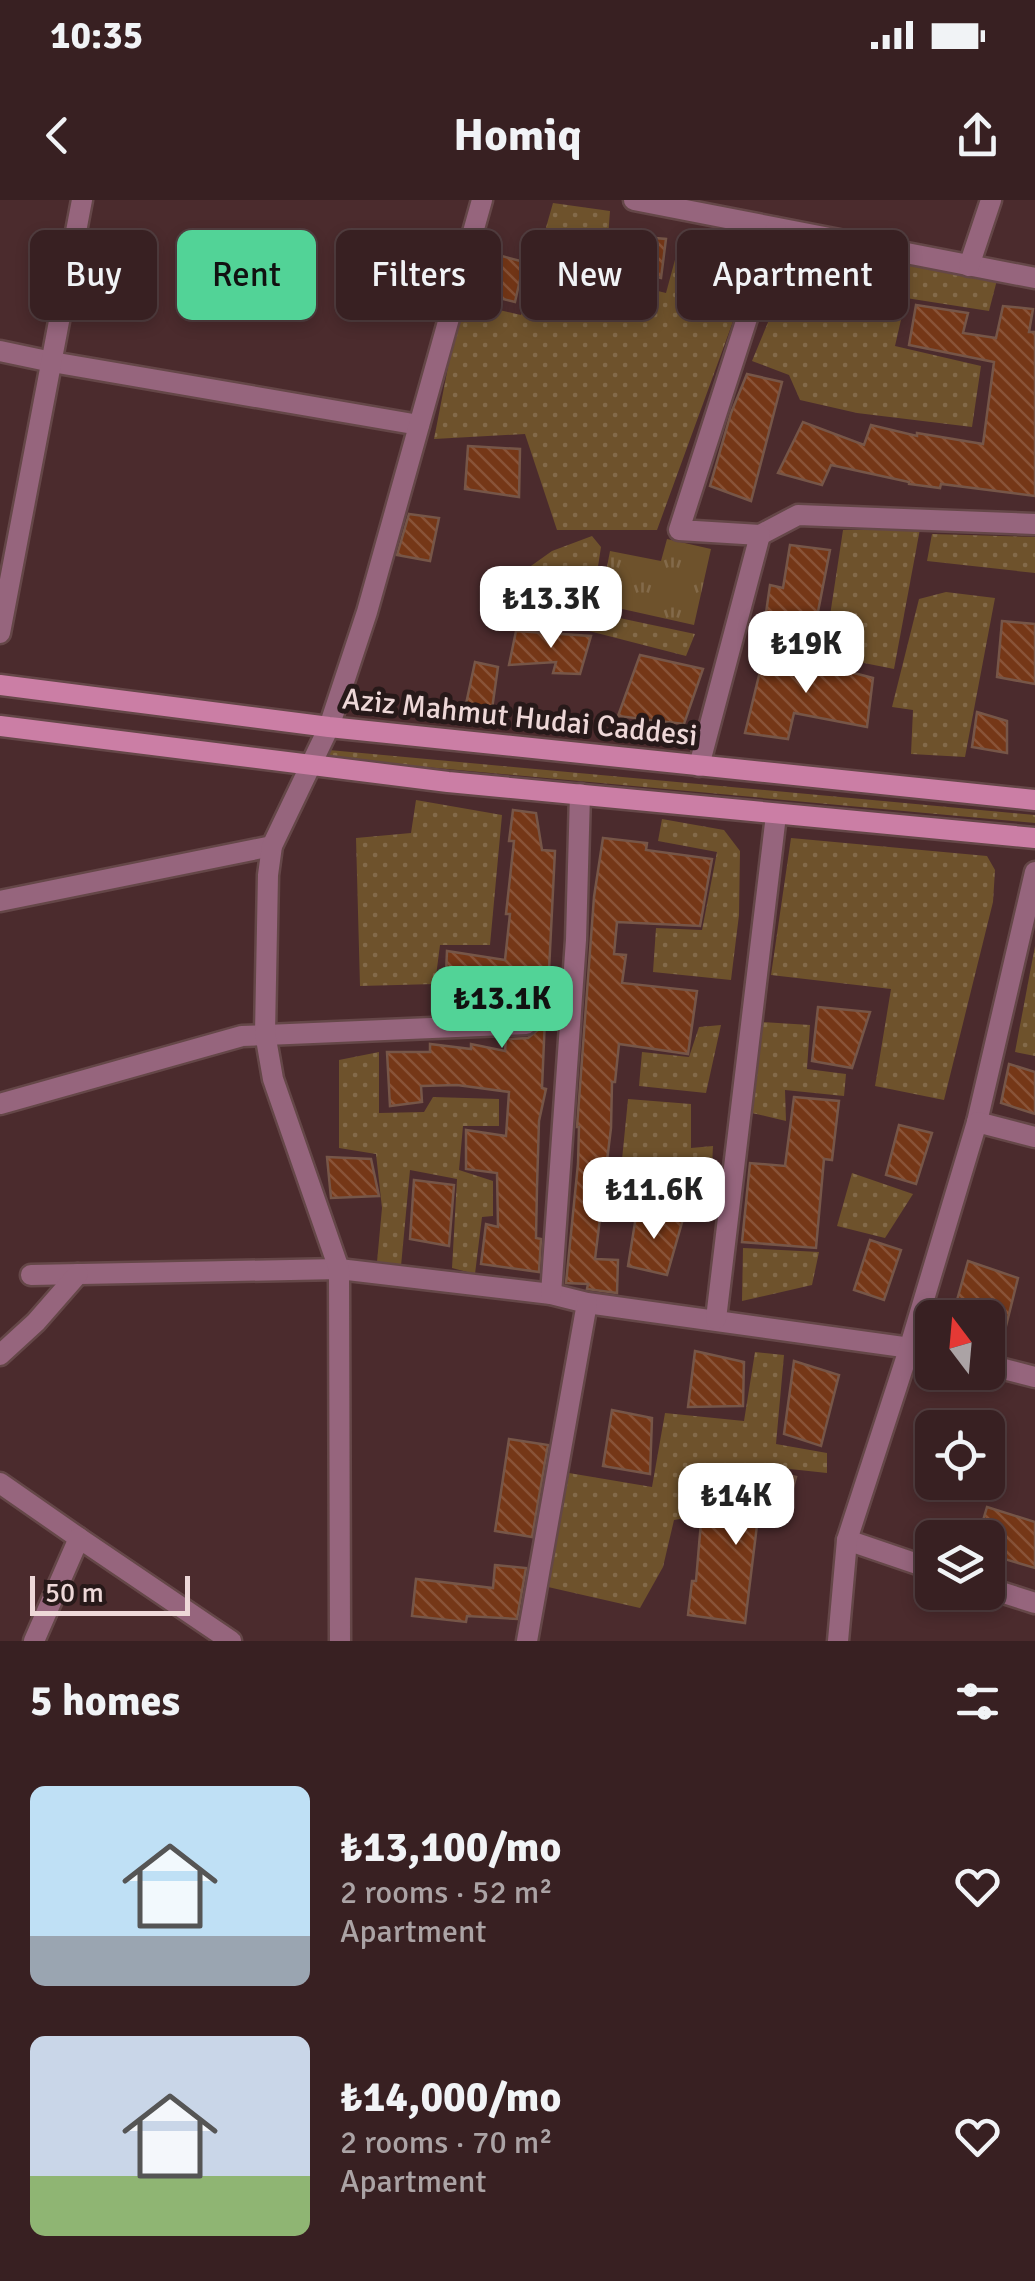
<!DOCTYPE html>
<meta charset="utf-8">
<style>
body{margin:0;font-family:Signika,sans-serif;background:#432d2f;color:#f1f3f6;height:100vh;display:flex;flex-direction:column;font-size:38px;white-space:nowrap}
*{box-sizing:border-box;margin:0}
p{font-size:32px;color:#aba3a5}
.icon{flex:none;width:55px;height:55px;fill:none;stroke:currentColor;stroke-width:2;stroke-linecap:round;stroke-linejoin:round}
.map{position:relative;height:1441px;overflow:hidden}
.panel{display:flex;flex-direction:column;background:#382022;flex:1}
.panel>*{flex:none}
.guide{position:absolute;left:30px;top:30px;width:975px;height:90px;display:flex;gap:20px}
.needle{width:65px;rotate:344deg}
.buttons{position:absolute;left:915px;top:1100px;display:grid;gap:20px}
.buttons a{display:grid;place-items:center;width:90px;height:90px;border-radius:15px;background:#382022;box-shadow:0 5px 15px #0003,0 0 0 2px #523e40;font-size:50px}
.scale{position:absolute;left:30px;bottom:25px;width:160px;box-sizing:border-box;padding-left:10px;border:5px solid #eed8d8;border-top:0;font-size:28px;line-height:35px;white-space:nowrap;color:#eed8d8;-webkit-text-stroke:8px #271919;paint-order:stroke}
.price{position:absolute;translate:-50% -85px;padding:0 22px;border-radius:20px;background:#fff;color:#222;font-size:32px;line-height:65px;filter:drop-shadow(0 2px 5px #0008)}
.price::after{content:'';position:absolute;left:50%;top:60px;width:30px;height:22px;margin-left:-15px;background:inherit;clip-path:polygon(0 0,100% 0,50% 100%)}
.price.selected{background:#52d397;color:#111}
ul{padding:0;list-style:none}
li{display:flex;align-items:center;gap:30px;height:250px;padding:0 30px}
li span{display:grid;place-items:center;flex:none;width:280px;height:200px;border-radius:15px;color:#555}
li>.icon{margin-inline-start:auto}
span .icon{width:120px;height:120px;fill:#fffc;stroke-width:1}
li b{font-size:42px}
h2{display:flex;justify-content:space-between;align-items:center;height:120px;padding:0 30px;font-size:42px}
.chip{padding:0 35px;border-radius:15px;background:#382022;box-shadow:0 5px 15px #0003,0 0 0 2px #523e40;font-size:35px;line-height:90px}
.chip.selected{background:#52d397;color:#111}
.status{display:flex;justify-content:space-between;align-items:center;height:70px;padding:0 50px;background:#382022;direction:ltr}
.status svg{height:28px;fill:currentColor}
header{display:flex;justify-content:space-between;align-items:center;height:130px;padding:0 30px;background:#382022;font-size:45px;font-weight:700}
.map>svg:first-child{display:block}
</style>
<div class="status"><b>10:35</b><svg viewBox="0 0 49 12"><path d="M0 12V9h3v3zM5 12V6h3v6zM10 12V3h3v9zM15 12V0h3v12zM26 1h20v11H26zM47 4h2v5h-2z"/></svg></div>
<header><svg class="icon" aria-label="back" viewBox="0 0 24 24"><path d="M15 5l-7 7 7 7"/></svg>Homiq<svg class="icon" aria-label="share" viewBox="0 0 24 24"><path d="M12 15V3M7 8l5-5 5 5M5 13v7h14v-7"/></svg></header>
<div class="map">
<svg width="1035" height="1441" viewBox="0 0 1035 1441">
<defs>
<pattern id="grass-dots" width="8" height="8" patternUnits="userSpaceOnUse" patternTransform="scale(2.5)"><rect width="8" height="8" fill="#6e522c"/><path d="M2 2h.1M6 6h.1" fill="none" stroke="#836a4a" stroke-width="1.8" stroke-linecap="round"/></pattern>
<pattern id="park-tufts" width="24" height="20" patternUnits="userSpaceOnUse" patternTransform="scale(2.5)"><rect width="24" height="20" fill="#6e522c"/><path d="M3 7l-1-3M5 7V3M7 7l1-3M15 17l-1-3M17 17v-4M19 17l1-3" fill="none" stroke="#836a4a"/></pattern>
<pattern id="building-back-hatch" width="6" height="6" patternUnits="userSpaceOnUse" patternTransform="scale(2.5)"><rect width="6" height="6" fill="#753717"/><path d="M-1 5l2 2M0 0l6 6M5-1l2 2" fill="none" stroke="#895338"/></pattern>
</defs>
<rect width="100%" height="100%" fill="#4b2b2d"/>
<!-- grass -->
<g fill="url(#grass-dots)">
<path d="M553,3L610,11L605,78L666,93L679,45L745,61L739,105L657,330H557L525,234L434,239L454,136L465,102L521,115Z"/>
<path d="M819,48L997,80L989,111L906,98L895,146L981,166L972,227L857,213L800,200L789,175L752,161L771,115L780,69L794,52Z"/>
<path d="M920,329L894,469L824,455L843,330Z"/>
<path d="M932,334L1035,337V373L927,361Z"/>
<path d="M592,336L601,347L591,412L695,434L686,456L558,423L524,424L522,410L504,385L552,351Z"/>
<path d="M946,392L995,398L965,557L911,554L913,510L892,507L919,399Z"/>
<path d="M329,550L1035,615V623L327,558Z"/>
<path d="M416,600L502,615L490,745H440L435,784L360,786L356,638L411,633Z"/>
<path d="M662,619L724,630L740,651L739,715L731,780L653,772L656,728L702,730L717,652L658,641Z"/>
<path d="M791,638L987,656L995,670L993,702L944,900L875,886L891,789L771,775Z"/>
<path d="M1035,746V856L1015,852Z"/>
<path d="M762,822L810,825L807,869L846,874L844,896L785,890L786,921L752,913Z"/>
<path d="M721,825L706,893L639,886L642,852L689,857L699,827Z"/>
<path d="M379,852V913L424,912L433,897L499,899V926H463L459,970L493,981V1016L482,1017L475,1074L452,1068L457,979L410,970L401,1066L377,1062L382,1008L376,954L339,948V860Z"/>
<path d="M628,899L691,904V948L713,946L710,1006L618,1000Z"/>
<path d="M852,973L913,994L885,1038L837,1026Z"/>
<path d="M743,1048L819,1052L812,1085L742,1101Z"/>
<path d="M755,1152L784,1155L776,1244L827,1253V1273L743,1264L729,1311L674,1320L663,1367L640,1408L548,1387L569,1273L652,1287L665,1213L744,1221Z"/>
</g>
<!-- park -->
<path fill="url(#park-tufts)" d="M667,339L711,349L694,425L600,404L610,351L661,361Z"/>
<!-- building -->
<g fill="url(#building-back-hatch)" stroke="#765648" stroke-width="2.5">
<path d="M618,35L666,39L661,78L614,67Z"/>
<path d="M487,52L524,62L515,102L479,93Z"/>
<path d="M916,105L968,113L963,133L996,138L1003,106L1033,109L1029,132H1035V296L941,284L940,288L909,284V282L831,265L822,285L778,273L803,222L864,245L871,225L917,236V233L983,244L994,162L909,145Z"/>
<path d="M747,174L782,182L751,301L710,286L731,213Z"/>
<path d="M468,246L520,249L519,297L465,289Z"/>
<path d="M409,314L439,318L430,361L397,355Z"/>
<path d="M790,345L830,350L815,427L765,420L770,385L783,388Z"/>
<path d="M1002,421L1035,424V484L997,477Z"/>
<path d="M516,431L591,436L580,474L553,473L556,462L509,465Z"/>
<path d="M640,455L703,469L684,524L618,516Z"/>
<path d="M764,455L808,461L873,478L867,527L794,513L788,539L745,533Z"/>
<path d="M475,462L498,467L492,509L466,504Z"/>
<path d="M977,512L1007,521V553L972,547Z"/>
<path d="M513,610L536,613L542,650L555,651L548,790L555,791L550,817L545,818L542,888L546,889L539,921L537,987L536,1038L541,1039L539,1072L481,1064L486,1024L498,1027L497,973L466,969V930L506,936L509,892L457,885L421,886L422,902L390,906L387,852H430V844L471,849V844L505,851L506,839L528,838L539,829L540,822L533,812L509,811L510,799L445,797L447,751L505,760L510,714H506L514,641H509Z"/>
<path d="M603,638L647,643L646,650L712,659L700,726L617,722L614,754L626,755L622,783L697,791L688,854L619,844L615,882H612L611,928L595,1059L618,1060L617,1093L587,1089L588,1084L566,1083L578,964L579,927H577L594,697Z"/>
<path d="M818,807L870,812L852,868L812,861Z"/>
<path d="M1009,864L1035,872V914L1001,903Z"/>
<path d="M794,897L839,901L832,960L824,959L816,1048L742,1042L750,963L785,966Z"/>
<path d="M899,925L932,933L916,984L886,975Z"/>
<path d="M327,957L371,959L379,996L331,998Z"/>
<path d="M414,980L454,985L449,1046L410,1039Z"/>
<path d="M637,1010L683,1019L667,1075L628,1066Z"/>
<path d="M870,1040L901,1050L884,1100L854,1090Z"/>
<path d="M968,1061L1018,1078L1003,1138L988,1134V1118H952Z"/>
<path d="M695,1151L744,1162L743,1206L688,1207Z"/>
<path d="M794,1161L839,1175L821,1246L784,1234Z"/>
<path d="M612,1210L652,1218L650,1274L603,1266Z"/>
<path d="M509,1239L548,1245L532,1337L495,1331Z"/>
<path d="M748,1266L796,1277L784,1320L758,1317L745,1423L688,1415L692,1381H696L701,1322L735,1324Z"/>
<path d="M987,1307L1035,1322V1368L988,1354V1332L982,1324Z"/>
<path d="M495,1365L526,1368L517,1419L467,1416L466,1422L412,1416L416,1379L493,1388Z"/>
</g>
<g fill="none" stroke-linecap="round" stroke-linejoin="round">
<!-- street casing -->
<g stroke="#654748" stroke-width="25">
<g id="street">
<path d="M634,0L1035,78"/>
<path d="M969,66L991,0"/>
<path d="M0,151L52,162L419,225"/>
<path d="M760,335L798,315L1035,324"/>
<path d="M0,433L82,0"/>
<path d="M699,566L760,335L679,330L776,28"/>
<path d="M0,701L272,646"/>
<path d="M0,904L242,836L526,824"/>
<path d="M977,922L1035,672"/>
<path d="M31,1075L339,1069L551,1094L587,1103L932,1151"/>
<path d="M551,1094L576,740L580,594"/>
<path d="M716,1119L776,615"/>
<path d="M0,1155L36,1122L78,1074"/>
<path d="M988,1165L1035,1177"/>
<path d="M0,1283L79,1338"/>
<path d="M847,1340L932,1369"/>
<path d="M988,1388L1035,1403"/>
<path d="M34,1441L79,1338L231,1441"/>
<path d="M340,1441L339,1069L273,879L265,833L268,675L272,646L329,527L367,412L482,0"/>
<path d="M527,1441L587,1103"/>
<path d="M838,1441L847,1340L910,1146L977,922L1035,937"/>
</g>
</g>
<!-- secondary casing -->
<g stroke="#654748" stroke-width="25">
<g id="secondary">
<path d="M0,485L329,527L1035,600"/>
<path d="M0,526L448,582L1035,638"/>
</g>
</g>
<!-- street -->
<use href="#street" stroke="#96657d" stroke-width="20"/>
<!-- secondary -->
<use href="#secondary" stroke="#cb7ea5" stroke-width="20"/>
</g>
<g text-anchor="middle" stroke-width="10" stroke-linejoin="round" paint-order="stroke">
<!-- street labels -->
<g font-size="30" fill="#eed8d8" stroke="#271919">
<text transform="translate(520 517) rotate(6)" y="10">Aziz Mahmut Hudai Caddesi</text>
</g>
</g>
</svg>
<div class="buttons">
<a><svg class="needle" viewBox="-14 -14 28 28"><path d="M0-13l5 13h-10z" fill="#e53935"/><path d="M0 13l5-13h-10z" fill="#aba3a5"/></svg></a>
<a><svg class="icon" aria-label="locate" viewBox="0 0 24 24"><circle cx="12" cy="12" r="6"/><path d="M12 2v4M12 18v4M2 12h4M18 12h4"/></svg></a>
<a><svg class="icon" aria-label="layers" viewBox="0 0 24 24"><path d="M12 4l9 5-9 5-9-5zM3 14l9 5 9-5"/></svg></a>
</div>
<div class="scale">50 m</div>
<b class="price" style="left:551px;top:451px">₺13.3K</b>
<b class="price" style="left:806px;top:496px">₺19K</b>
<b class="price selected" style="left:502px;top:851px">₺13.1K</b>
<b class="price" style="left:654px;top:1042px">₺11.6K</b>
<b class="price" style="left:736px;top:1348px">₺14K</b>
<div class="guide">
<a class="chip">Buy</a>
<a class="chip selected">Rent</a>
<a class="chip">Filters</a>
<a class="chip">New</a>
<a class="chip">Apartment</a>
</div>
</div>
<section class="panel">
<h2>5 homes<svg class="icon" aria-label="filters" viewBox="0 0 24 24"><path d="M4 7h16M4 17h16"/><circle cx="9" cy="7" r="2"/><circle cx="15" cy="17" r="2"/></svg></h2>
<ul>
<li><span style="background:linear-gradient(#bfe0f5 75%,#9aa5b1 0)"><svg class="icon" aria-label="home" viewBox="0 0 24 24"><path d="M3 11l9-7 9 7M6 9v11h12V9"/></svg></span><div><b>₺13,100/mo</b><p>2 rooms · 52 m²</p><p>Apartment</p></div><svg class="icon" aria-label="heart" viewBox="0 0 24 24"><path d="M12 20l-8-8c-3-5 5-10 8-4 3-6 11-1 8 4z"/></svg></li>
<li><span style="background:linear-gradient(#c9d6e8 70%,#8fb573 0)"><svg class="icon" aria-label="home" viewBox="0 0 24 24"><path d="M3 11l9-7 9 7M6 9v11h12V9"/></svg></span><div><b>₺14,000/mo</b><p>2 rooms · 70 m²</p><p>Apartment</p></div><svg class="icon" aria-label="heart" viewBox="0 0 24 24"><path d="M12 20l-8-8c-3-5 5-10 8-4 3-6 11-1 8 4z"/></svg></li>
</ul>
</section>
